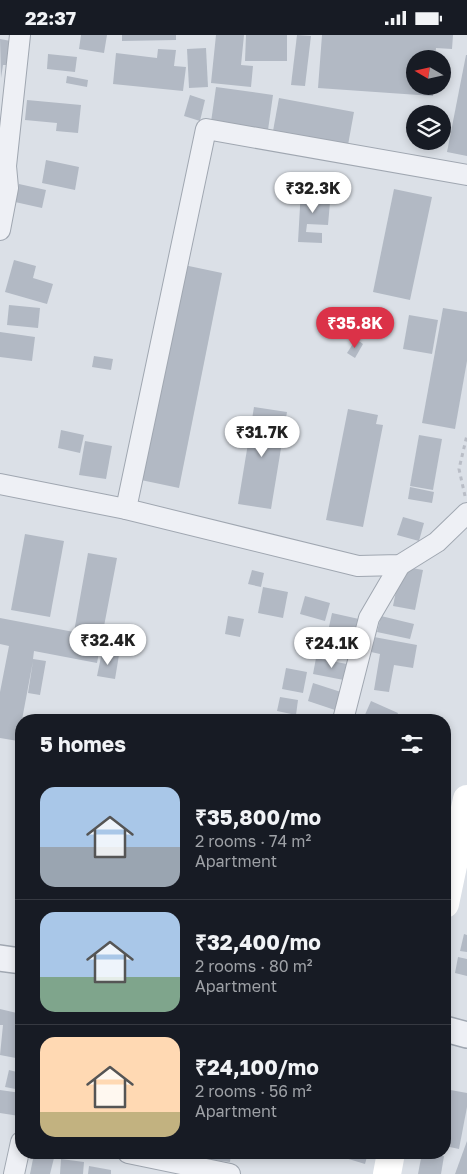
<!DOCTYPE html>
<meta charset="utf-8">
<style>
body{margin:0;font-family:"Golos Text",sans-serif;background:#242831;color:#f1f3f6;height:100vh;display:flex;flex-direction:column;font-size:19px;white-space:nowrap}
*{box-sizing:border-box;margin:0}
p{font-size:16px;color:#9ea1a6}
.icon{flex:none;width:28px;height:28px;fill:none;stroke:currentColor;stroke-width:2;stroke-linecap:round;stroke-linejoin:round}
.map{position:relative;flex:1;overflow:hidden}
.side{position:absolute;left:15px;top:679px;width:436px;height:445px;display:flex;flex-direction:column;background:#171b24;border-radius:20px;box-shadow:0 2px 8px #0003}
.side>*{flex:none}
.needle{width:32px;rotate:279deg}
.buttons{position:absolute;left:406px;top:15px;display:grid;gap:10px}
.buttons a{display:grid;place-items:center;width:45px;height:45px;border-radius:50%;background:#171b24;box-shadow:0 2px 8px #0003;font-size:25px}
.price{position:absolute;translate:-50% -42px;padding:0 11px;border-radius:18px;background:#fff;color:#222;font-size:16px;line-height:32px;filter:drop-shadow(0 1px 2px #0008)}
.price::after{content:'';position:absolute;left:50%;top:30px;width:15px;height:11px;margin-left:-8px;background:inherit;clip-path:polygon(0 0,100% 0,50% 100%)}
.price.active{background:#db3248;color:#fff}
ul{padding:0;list-style:none}
li{display:flex;align-items:center;gap:15px;height:125px;padding:0 25px}
li+li{border-top:1px solid #363941}
li span{display:grid;place-items:center;flex:none;width:140px;height:100px;border-radius:15px;color:#555}
li>.icon{margin-inline-start:auto}
span .icon{width:60px;height:60px;fill:#fffc;stroke-width:1}
li b{font-size:21px}
h2{display:flex;justify-content:space-between;align-items:center;height:60px;padding:0 25px;font-size:21px}
.status{display:flex;justify-content:space-between;align-items:center;height:35px;padding:0 25px;background:#171b24;direction:ltr}
.status svg{height:14px;fill:currentColor}
.map>svg:first-child{display:block}
</style>
<div class="status"><b>22:37</b><svg viewBox="0 0 49 12"><path d="M0 12V9h3v3zM5 12V6h3v6zM10 12V3h3v9zM15 12V0h3v12zM26 1h20v11H26zM47 4h2v5h-2z"/></svg></div>
<div class="map">
<svg width="467" height="1139" viewBox="0 0 467 1139">
<rect width="100%" height="100%" fill="#dbe0e7"/>
<!-- building -->
<g fill="#b2b9c4">
<path d="M81,0H107L104,18L79,14Z"/>
<path d="M122,0H176V5L122,6Z"/>
<path d="M216,0H244L241,30L253,31L251,52L211,48Z"/>
<path d="M246,0H287V26H245Z"/>
<path d="M297,0L311,1L305,51L291,50Z"/>
<path d="M322,0H453L452,14L436,13L435,24H415V51H433V61L318,53Z"/>
<path d="M0,4L11,6L8,30H3L1,43Z"/>
<path d="M206,13L208,52L189,53L187,14Z"/>
<path d="M158,14L176,15L174,31L186,32L183,56L113,49L116,18L157,23Z"/>
<path d="M48,19L77,22L75,37L47,34Z"/>
<path d="M466,20H467V121L447,117Z"/>
<path d="M67,41L88,45L87,52L66,48Z"/>
<path d="M216,52L273,60L268,95L211,87Z"/>
<path d="M190,60L205,65L200,86L184,81Z"/>
<path d="M279,63L354,77L348,110L273,96Z"/>
<path d="M27,65L81,70L78,98L56,96L57,88L25,85Z"/>
<path d="M46,125L79,132L75,155L42,148Z"/>
<path d="M19,149L46,155L42,173L15,167Z"/>
<path d="M301,154L331,156L328,190L307,189L306,197L322,198V208L298,207Z"/>
<path d="M394,154L432,162L410,265L373,257Z"/>
<path d="M14,225L36,231L33,243L53,249L47,269L5,257Z"/>
<path d="M184,230L222,238L179,453L141,445Z"/>
<path d="M9,270L40,273L38,293L7,290Z"/>
<path d="M443,273L467,277V326L455,394L422,388Z"/>
<path d="M409,280L438,285L432,319L403,314Z"/>
<path d="M0,297L35,302L32,326L0,322Z"/>
<path d="M356,304L363,309L355,323L347,318Z"/>
<path d="M94,321L113,324L111,335L92,332Z"/>
<path d="M254,372L287,377L271,474L238,469Z"/>
<path d="M348,374L378,380L376,389L383,390L363,492L326,485Z"/>
<path d="M61,395L84,400L80,418L58,413Z"/>
<path d="M419,400L442,404L433,455L410,451Z"/>
<path d="M85,406L112,411L106,444L79,440Z"/>
<path d="M410,452L434,457L432,468L408,464Z"/>
<path d="M403,482L424,488L419,506L397,500Z"/>
<path d="M25,499L64,506L50,582L11,575Z"/>
<path d="M88,518L117,523L97,628L34,616L33,624L46,626L40,660L28,658L33,626L18,706L0,703V657L9,611L0,609V583L74,597Z"/>
<path d="M401,531L423,535L415,575L393,571Z"/>
<path d="M252,535L264,538L261,552L248,549Z"/>
<path d="M263,552L288,557L283,583L258,578Z"/>
<path d="M305,561L330,568L325,586L300,579Z"/>
<path d="M332,578L359,584L353,607L327,601Z"/>
<path d="M228,581L244,584L240,602L225,599Z"/>
<path d="M381,581L414,589L410,604L377,597Z"/>
<path d="M298,599L356,611L354,625L295,614Z"/>
<path d="M374,602L417,610L413,633L394,630L389,657L374,655L380,619L371,617Z"/>
<path d="M102,617L119,620L115,644L97,641Z"/>
<path d="M316,623L352,630L349,646L313,639Z"/>
<path d="M286,633L307,637L303,658L282,654Z"/>
<path d="M313,648L344,658L338,676L308,666Z"/>
<path d="M280,662L298,665L296,680L277,676Z"/>
<path d="M371,666L398,678L395,685H372L364,682Z"/>
<path d="M464,899L467,900V917L460,916Z"/>
<path d="M458,922L467,924V941L455,938Z"/>
<path d="M0,974L21,979V1024L0,1020L3,990H0Z"/>
<path d="M9,1035L21,1038V1055L5,1052Z"/>
<path d="M445,1054L467,1058V1072L459,1114L445,1111Z"/>
<path d="M0,1055L21,1058L19,1081L0,1078Z"/>
<path d="M467,1106V1139H455Z"/>
<path d="M203,1118H231L230,1127L203,1124Z"/>
<path d="M329,1118H368L365,1129Z"/>
<path d="M422,1118L444,1121L441,1139H418Z"/>
<path d="M34,1119L54,1123L50,1139H30Z"/>
<path d="M61,1124L84,1127L83,1139H60Z"/>
<path d="M89,1131L111,1135V1139H88Z"/>
</g>
<g fill="none" stroke-linecap="round" stroke-linejoin="round">
<!-- minor casing -->
<g stroke="#a0a7b1" stroke-width="22">
<g id="minor">
<path d="M467,140L206,94L126,474L358,531L400,530L437,507L467,478"/>
<path d="M0,195L8,153L6,131L20,0"/>
<path d="M0,449L126,474"/>
<path d="M343,685L369,583L400,530"/>
<path d="M128,1118L230,1139"/>
<path d="M14,1139L21,1107"/>
</g>
</g>
<!-- tertiary casing -->
<g stroke="#a0a7b1" stroke-width="28">
<g id="tertiary">
<path d="M0,923L21,926"/>
<path d="M445,994L467,1000"/>
</g>
</g>
<!-- path -->
<path stroke="#b9bdc6" stroke-width="3" stroke-dasharray="4 4" stroke-linecap="butt" d="M465,461L459,434L467,400"/>
<!-- minor -->
<use href="#minor" stroke="#eef0f5" stroke-width="20"/>
<!-- tertiary -->
<use href="#tertiary" stroke="#eef0f5" stroke-width="25"/>
<!-- secondary -->
<g stroke="#fff" stroke-width="28">
<path d="M445,869L467,764"/>
<path d="M387,1139L391,1118"/>
</g>
</g>
</svg>
<div class="buttons">
<a><svg class="needle" viewBox="-14 -14 28 28"><path d="M0-13l5 13h-10z" fill="#e53935"/><path d="M0 13l5-13h-10z" fill="#9ea1a6"/></svg></a>
<a><svg class="icon" aria-label="layers" viewBox="0 0 24 24"><path d="M12 4l9 5-9 5-9-5zM3 14l9 5 9-5"/></svg></a>
</div>
<b class="price" style="left:313px;top:179px">₹32.3K</b>
<b class="price active" style="left:355px;top:314px">₹35.8K</b>
<b class="price" style="left:262px;top:423px">₹31.7K</b>
<b class="price" style="left:108px;top:631px">₹32.4K</b>
<b class="price" style="left:332px;top:634px">₹24.1K</b>
<section class="side">
<h2>5 homes<svg class="icon" aria-label="filters" viewBox="0 0 24 24"><path d="M4 7h16M4 17h16"/><circle cx="9" cy="7" r="2"/><circle cx="15" cy="17" r="2"/></svg></h2>
<ul>
<li><span style="background:linear-gradient(#a9c7e8 60%,#9aa5b1 0)"><svg class="icon" aria-label="home" viewBox="0 0 24 24"><path d="M3 11l9-7 9 7M6 9v11h12V9"/></svg></span><div><b>₹35,800/mo</b><p>2 rooms · 74 m²</p><p>Apartment</p></div></li>
<li><span style="background:linear-gradient(#a9c7e8 65%,#7fa58c 0)"><svg class="icon" aria-label="home" viewBox="0 0 24 24"><path d="M3 11l9-7 9 7M6 9v11h12V9"/></svg></span><div><b>₹32,400/mo</b><p>2 rooms · 80 m²</p><p>Apartment</p></div></li>
<li><span style="background:linear-gradient(#ffd9b3 75%,#c2b280 0)"><svg class="icon" aria-label="home" viewBox="0 0 24 24"><path d="M3 11l9-7 9 7M6 9v11h12V9"/></svg></span><div><b>₹24,100/mo</b><p>2 rooms · 56 m²</p><p>Apartment</p></div></li>
</ul>
</section>
</div>
